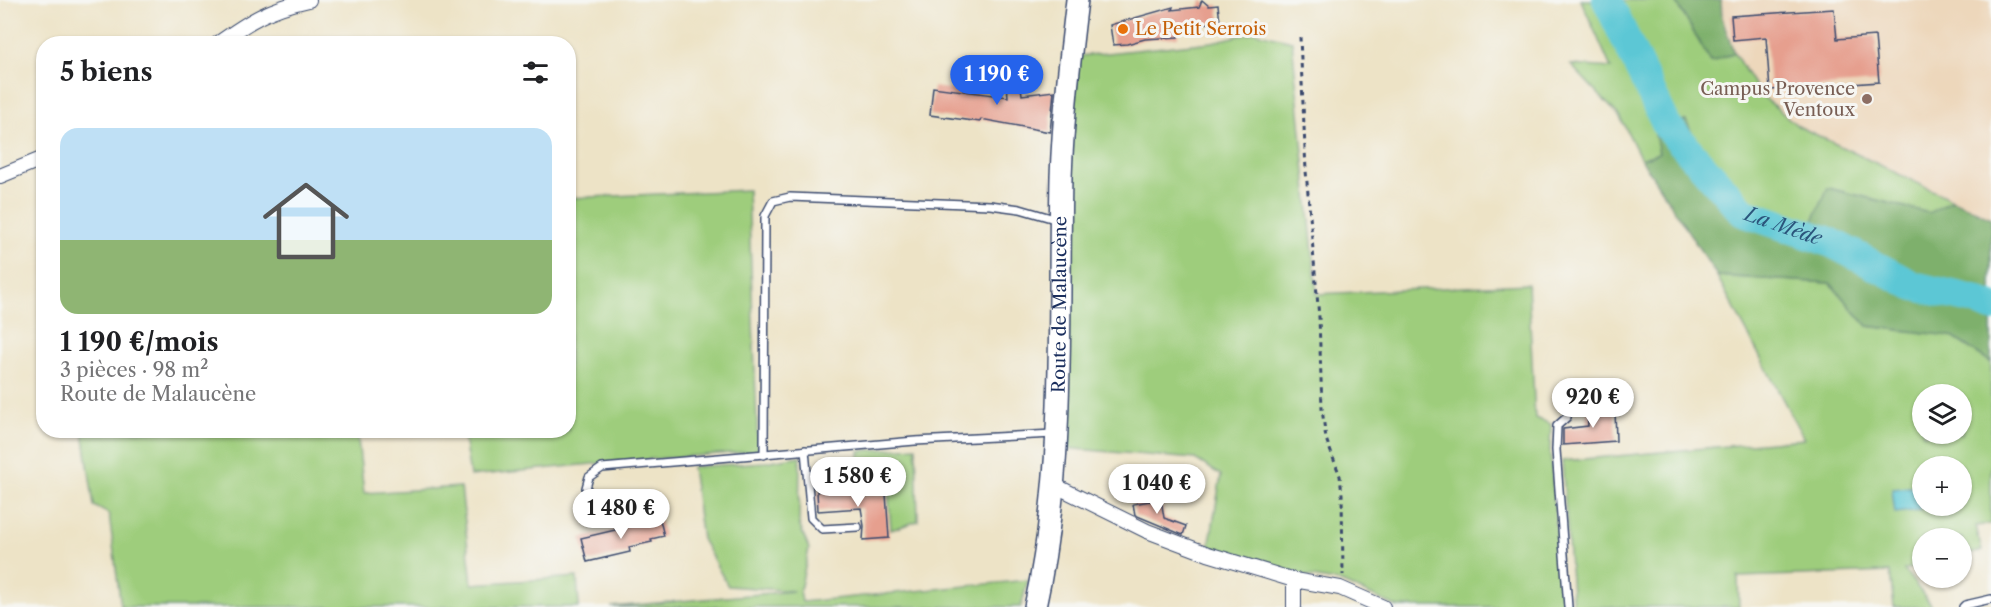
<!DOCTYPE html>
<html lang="fr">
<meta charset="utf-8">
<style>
body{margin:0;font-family:"Libre Caslon Text",serif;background:#f6f6f6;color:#202124;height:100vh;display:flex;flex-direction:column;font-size:22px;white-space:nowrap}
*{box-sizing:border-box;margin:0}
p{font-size:20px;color:#757577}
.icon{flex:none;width:33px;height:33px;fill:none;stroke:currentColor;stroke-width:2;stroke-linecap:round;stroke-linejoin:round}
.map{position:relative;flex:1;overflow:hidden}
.side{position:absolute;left:36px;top:36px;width:540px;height:402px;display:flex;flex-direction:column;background:#fff;border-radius:24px;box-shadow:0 2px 4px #0004}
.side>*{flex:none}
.controls{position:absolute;left:1912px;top:384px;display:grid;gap:12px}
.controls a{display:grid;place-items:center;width:60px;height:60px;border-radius:50%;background:#fff;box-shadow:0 2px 4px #0004;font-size:30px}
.price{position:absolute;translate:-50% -51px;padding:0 14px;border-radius:21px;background:#fff;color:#222;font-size:20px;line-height:39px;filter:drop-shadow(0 2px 3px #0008)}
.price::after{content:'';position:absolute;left:50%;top:36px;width:18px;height:14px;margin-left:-9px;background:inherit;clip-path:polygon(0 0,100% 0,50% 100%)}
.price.active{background:#2563eb;color:#fff}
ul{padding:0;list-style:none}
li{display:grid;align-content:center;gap:12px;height:318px;padding:0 24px}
li span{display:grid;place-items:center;height:186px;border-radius:18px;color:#555}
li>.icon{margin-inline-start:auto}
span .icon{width:108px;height:108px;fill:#fffc;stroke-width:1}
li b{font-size:26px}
h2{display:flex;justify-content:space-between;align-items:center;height:72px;padding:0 24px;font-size:26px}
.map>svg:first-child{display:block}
</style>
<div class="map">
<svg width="1991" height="607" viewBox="0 0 1991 607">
<rect width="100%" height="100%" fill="#f6f6f2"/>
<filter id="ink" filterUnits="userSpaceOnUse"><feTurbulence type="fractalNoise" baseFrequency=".0167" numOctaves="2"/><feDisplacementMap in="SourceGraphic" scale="12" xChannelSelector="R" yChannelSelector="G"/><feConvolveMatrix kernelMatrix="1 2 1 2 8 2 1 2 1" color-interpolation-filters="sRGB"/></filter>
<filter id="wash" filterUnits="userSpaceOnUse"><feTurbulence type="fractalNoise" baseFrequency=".008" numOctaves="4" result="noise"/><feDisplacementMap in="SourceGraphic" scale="24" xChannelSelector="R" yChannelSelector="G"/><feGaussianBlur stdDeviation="1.35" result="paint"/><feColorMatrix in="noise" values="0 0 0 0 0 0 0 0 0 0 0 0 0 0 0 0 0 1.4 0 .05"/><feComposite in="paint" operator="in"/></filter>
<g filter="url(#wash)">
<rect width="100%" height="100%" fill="#ede3c6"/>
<!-- built -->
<path fill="#edd7bb" d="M1657,0H1991V218L1687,73Z"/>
<!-- green -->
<g fill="#9ecd7c" stroke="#5c7e6d" stroke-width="1.5" fill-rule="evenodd">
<path d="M1581,0H1675L1711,62L1734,53L1760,94L1798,126L1953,200L1929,213L1828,188L1808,235L1743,212L1714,179L1686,121L1659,153L1641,159L1620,117L1571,65L1611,68Z"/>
<path d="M1255,32L1292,41L1317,294L1528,284L1535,418L1551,424L1550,451L1563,607H1398L1341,582L1295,574L1209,548L1221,475L1195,459L1064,448L1070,145L1079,56L1212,42Z"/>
<path d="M748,190L758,451L602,463L470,476L463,431L568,430L569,198Z"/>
<path d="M1717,276L1830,283L1867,326L1951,336L1991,362V524L1976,526L1982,551L1962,556V538H1923V565L1904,570L1933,607H1894L1890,572L1738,577L1739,607H1573L1562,461L1804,439ZM1923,394H1962V434H1923ZM1923,466H1962V506H1923Z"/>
<path d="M83,431H357L364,493L461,487L472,584L577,577L579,607H121L109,514L94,506Z"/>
<path d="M916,447L918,521L891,530L888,487L860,489L859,451Z"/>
<path d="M800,456L799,524L809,549L800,590L802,602L1028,580L1021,607H611L794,591L728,586L702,539L692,467L765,462Z"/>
</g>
<!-- forest -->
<g fill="#7eb06c" stroke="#4c7065" stroke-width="1.5">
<path d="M1675,0H1721L1722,18L1734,53L1711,62Z"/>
<path d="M1652,120L1686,121L1714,179L1743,212L1807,234L1828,188L1929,213L1953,200L1991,218V362L1951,336L1867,326L1830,283L1717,276L1641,159L1659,153Z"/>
</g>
<!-- water -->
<path fill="#5cc7d5" stroke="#3c7b9a" stroke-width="1.5" d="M1918,486L1920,510L1895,513L1892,489Z"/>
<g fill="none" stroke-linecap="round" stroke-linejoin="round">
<!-- river -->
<path stroke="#5cc7d5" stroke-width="30" id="s1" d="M1607,0L1667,126L1743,212L1830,242L1914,286L1975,300L1991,307"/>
</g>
<g id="blocks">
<!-- building -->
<g fill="#e69f8e">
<path d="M1202,0L1209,6L1218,5L1220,22L1177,26L1178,37L1145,39L1127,44L1113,45L1110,25L1173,7L1172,10L1199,7Z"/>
<path d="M1834,9L1837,39L1875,36L1879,82L1770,90L1766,37L1733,40L1731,16Z"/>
<path d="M1019,71L1022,95L1054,91L1050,132L981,119L980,122L930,115L933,87L1008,97L1006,72Z"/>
<path d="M1615,409L1616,441L1563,445V429L1588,426L1587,411Z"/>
<path d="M839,480H854L855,496L886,494L889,538L863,540L864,526L861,508L818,511L817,491L839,488Z"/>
<path d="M1161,499L1164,518L1186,526L1183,535L1135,515L1133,504Z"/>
<path d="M636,519L638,525L660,520L664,536L651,539L652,542L629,547L630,552L587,562L581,538L624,528L623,522Z"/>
</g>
</g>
</g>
<g filter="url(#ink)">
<use href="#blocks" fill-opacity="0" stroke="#3a4a6e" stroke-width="1.5"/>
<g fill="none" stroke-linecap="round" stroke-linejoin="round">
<!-- lane casing -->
<g stroke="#3a4a6e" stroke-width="10">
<g id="lane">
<path d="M1567,417L1557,426L1556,450L1568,607"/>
<path d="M805,450L811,518L822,529L858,527"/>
<path d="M764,455L765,216L773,201L790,197L990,205L1020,209L1058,220"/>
<path d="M590,520L586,488L589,477L602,468L915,441L1054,434"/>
<path d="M1963,607L1965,605L1991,599"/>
</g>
</g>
<!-- street casing -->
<g stroke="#3a4a6e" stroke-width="16">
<g id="street">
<path d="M217,44C251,20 268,9 309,0"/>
<path d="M0,176L44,158"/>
<path d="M1054,485L1147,531L1208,554L1294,580L1340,588L1383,607"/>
<path d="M1294,580V607"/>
</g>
</g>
<!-- primary casing -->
<g stroke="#3a4a6e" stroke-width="24">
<g id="primary">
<path id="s2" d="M1035,607C1066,467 1058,319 1061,177C1063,118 1070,59 1077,0"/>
</g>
</g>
<!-- path -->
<path stroke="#3a4a6e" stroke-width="3" stroke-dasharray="4.5 4.5" stroke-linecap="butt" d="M1300,37L1306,171L1319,317L1322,409L1326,439L1340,476L1342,494L1343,575"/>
<!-- lane -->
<use href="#lane" stroke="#fff" stroke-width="7"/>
<!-- street -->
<use href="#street" stroke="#fff" stroke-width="14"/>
<!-- primary -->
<use href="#primary" stroke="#fff" stroke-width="21"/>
</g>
</g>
<!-- markers -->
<circle fill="#e8710a" stroke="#f6f6f2" stroke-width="2" cx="1123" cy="29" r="6"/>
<circle fill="#8d6e63" stroke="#f6f6f2" stroke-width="2" cx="1867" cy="99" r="6"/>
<g text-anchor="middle" stroke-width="6" stroke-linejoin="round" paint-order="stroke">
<!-- food labels -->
<g font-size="18" fill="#c56008" stroke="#f6f6f2" text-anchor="start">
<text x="1135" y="35">Le Petit Serrois</text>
</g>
<!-- education labels -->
<g font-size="18" fill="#785e54" stroke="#f6f6f2" text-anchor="end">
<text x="1855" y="95">Campus Provence<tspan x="1855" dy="21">Ventoux</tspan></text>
</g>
<!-- street labels -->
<g font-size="18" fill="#1b2f5e" stroke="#f6f6f2">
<text dy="6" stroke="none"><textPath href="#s2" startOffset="304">Route de Malaucène</textPath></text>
</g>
<!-- water labels -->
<g font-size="20" font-style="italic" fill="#2b557c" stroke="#f6f6f2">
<text dy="7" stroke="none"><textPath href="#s1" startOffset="297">La Mède</textPath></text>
</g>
</g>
</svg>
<div class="controls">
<a><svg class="icon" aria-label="layers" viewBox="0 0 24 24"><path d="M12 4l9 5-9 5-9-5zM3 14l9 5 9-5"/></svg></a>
<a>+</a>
<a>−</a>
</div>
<b class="price active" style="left:997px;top:106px">1 190 €</b>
<b class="price" style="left:1593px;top:429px">920 €</b>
<b class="price" style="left:858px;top:508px">1 580 €</b>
<b class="price" style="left:1157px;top:515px">1 040 €</b>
<b class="price" style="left:621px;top:540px">1 480 €</b>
<section class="side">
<h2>5 biens<svg class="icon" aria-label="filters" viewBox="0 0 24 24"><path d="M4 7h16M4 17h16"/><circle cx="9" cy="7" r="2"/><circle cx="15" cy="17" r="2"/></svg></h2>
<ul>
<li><span style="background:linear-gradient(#bfe0f5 60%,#8fb573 0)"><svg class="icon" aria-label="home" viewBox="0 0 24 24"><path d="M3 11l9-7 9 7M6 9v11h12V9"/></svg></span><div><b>1 190 €/mois</b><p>3 pièces · 98 m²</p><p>Route de Malaucène</p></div></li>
</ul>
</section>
</div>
